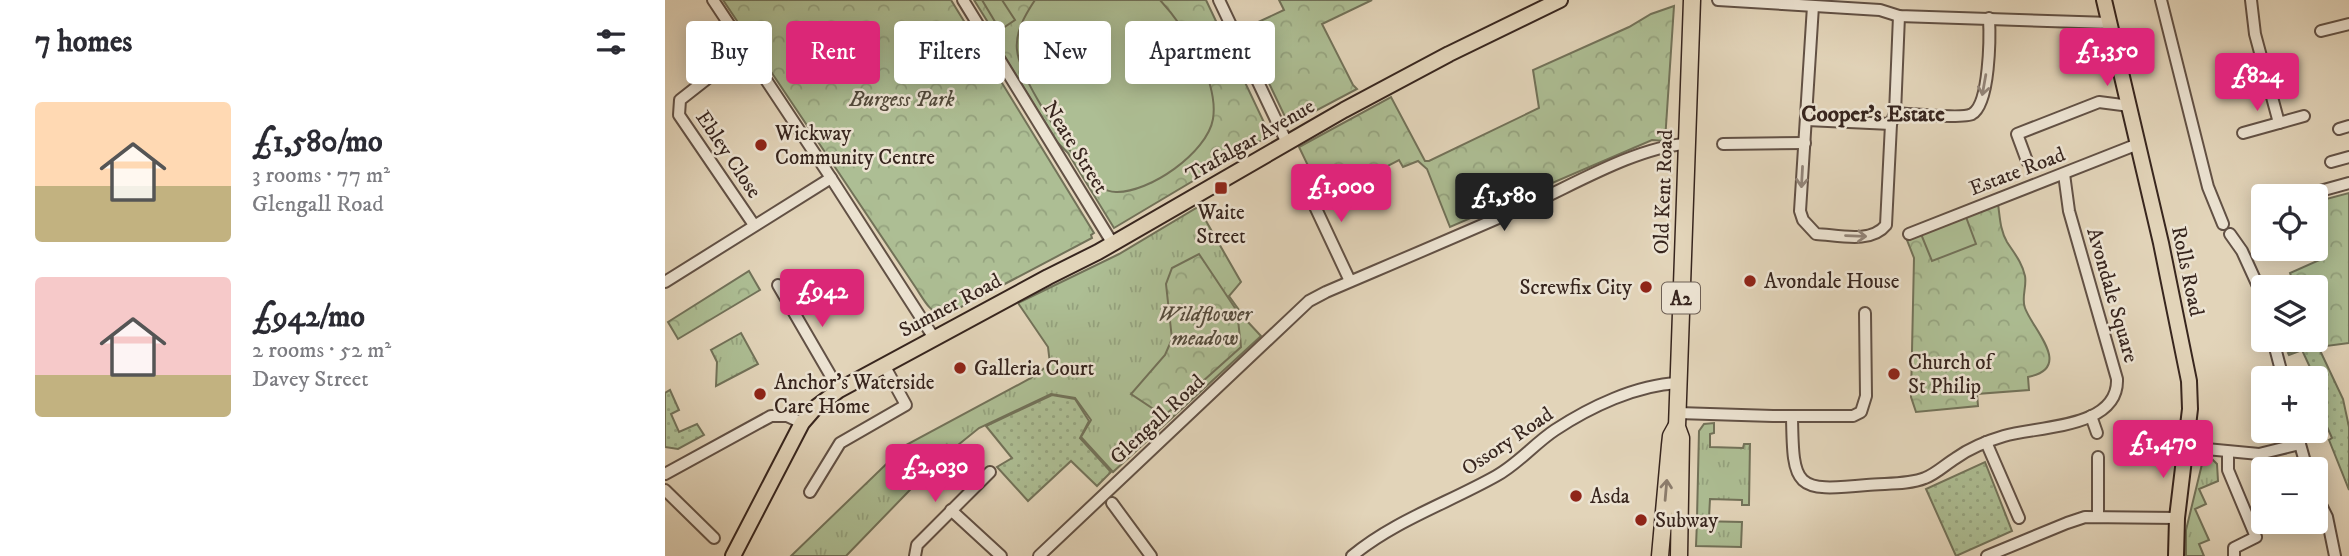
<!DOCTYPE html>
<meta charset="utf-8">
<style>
body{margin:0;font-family:"IM FELL DW Pica",serif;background:#f7f7f7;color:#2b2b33;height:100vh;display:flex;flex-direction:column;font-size:26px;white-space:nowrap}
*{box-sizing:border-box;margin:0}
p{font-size:23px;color:#7c7c81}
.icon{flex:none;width:38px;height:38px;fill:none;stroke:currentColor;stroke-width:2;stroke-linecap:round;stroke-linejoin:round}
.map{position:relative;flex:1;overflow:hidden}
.panel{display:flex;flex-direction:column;background:#fff;width:665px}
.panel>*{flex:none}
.hud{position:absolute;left:21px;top:21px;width:665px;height:63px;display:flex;gap:14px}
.buttons{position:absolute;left:1586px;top:184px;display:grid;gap:14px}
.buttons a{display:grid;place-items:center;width:77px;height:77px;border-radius:7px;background:#fff;box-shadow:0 4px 18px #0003;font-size:35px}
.price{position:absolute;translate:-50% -60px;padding:0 16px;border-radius:7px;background:#db2777;color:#fff;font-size:23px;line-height:46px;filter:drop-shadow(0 2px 4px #0008)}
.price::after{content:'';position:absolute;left:50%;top:42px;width:21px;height:16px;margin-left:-10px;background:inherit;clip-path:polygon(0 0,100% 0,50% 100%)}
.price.active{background:#222;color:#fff}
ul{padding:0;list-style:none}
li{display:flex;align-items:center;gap:21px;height:175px;padding:0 35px}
li span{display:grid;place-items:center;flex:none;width:196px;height:140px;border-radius:7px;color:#555}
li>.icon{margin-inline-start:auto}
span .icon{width:84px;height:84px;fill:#fffc;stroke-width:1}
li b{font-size:30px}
h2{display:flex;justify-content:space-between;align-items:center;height:84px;padding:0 35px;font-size:30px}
.tag{padding:0 24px;border-radius:7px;background:#fff;box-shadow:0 4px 18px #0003;font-size:24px;line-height:63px}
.tag.active{background:#db2777;color:#fff}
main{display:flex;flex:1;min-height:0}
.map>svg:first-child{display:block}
</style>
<main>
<section class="panel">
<h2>7 homes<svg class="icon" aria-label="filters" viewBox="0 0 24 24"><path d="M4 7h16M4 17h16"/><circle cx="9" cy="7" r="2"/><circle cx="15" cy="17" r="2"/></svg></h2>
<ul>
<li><span style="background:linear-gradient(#ffd9b3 60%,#c2b280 0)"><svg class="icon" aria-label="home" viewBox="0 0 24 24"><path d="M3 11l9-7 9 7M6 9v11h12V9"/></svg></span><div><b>£1,580/mo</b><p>3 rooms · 77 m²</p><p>Glengall Road</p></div></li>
<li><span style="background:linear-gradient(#f6c9c9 70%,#c2b280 0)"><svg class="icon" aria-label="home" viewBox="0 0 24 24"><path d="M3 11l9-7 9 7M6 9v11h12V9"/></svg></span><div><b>£942/mo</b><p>2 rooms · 52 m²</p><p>Davey Street</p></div></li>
</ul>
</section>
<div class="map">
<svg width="1684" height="556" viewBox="0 0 1684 556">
<defs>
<pattern id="grass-tufts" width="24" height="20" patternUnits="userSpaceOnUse" patternTransform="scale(1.75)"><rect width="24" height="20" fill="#adbe94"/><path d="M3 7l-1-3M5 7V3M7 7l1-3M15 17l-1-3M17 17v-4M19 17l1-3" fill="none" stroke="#95a37f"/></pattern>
<pattern id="park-crowns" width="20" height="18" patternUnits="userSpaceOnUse" patternTransform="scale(1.75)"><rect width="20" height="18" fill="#adbe94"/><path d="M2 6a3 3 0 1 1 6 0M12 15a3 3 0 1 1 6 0" fill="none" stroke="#95a37f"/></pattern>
<pattern id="garden-dots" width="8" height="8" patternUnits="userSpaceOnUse" patternTransform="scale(1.75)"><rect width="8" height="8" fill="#adbe94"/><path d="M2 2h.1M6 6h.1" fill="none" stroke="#95a37f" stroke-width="1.8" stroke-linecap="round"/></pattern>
</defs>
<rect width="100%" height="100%" fill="#e2d4b9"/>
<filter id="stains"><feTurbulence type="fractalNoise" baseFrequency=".00286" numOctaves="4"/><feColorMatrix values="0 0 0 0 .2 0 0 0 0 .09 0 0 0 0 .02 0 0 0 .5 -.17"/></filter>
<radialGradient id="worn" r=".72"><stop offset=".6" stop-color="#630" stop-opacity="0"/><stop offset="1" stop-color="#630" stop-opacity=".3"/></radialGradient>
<!-- grass -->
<g fill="url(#grass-tufts)" stroke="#727259" stroke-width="2">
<path d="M533,207L576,282L564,296L582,321L596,336L448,472L416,437L426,420L410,398L386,394L314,428L272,462L181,556H126L241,445L366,378L385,364L383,347L353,303L454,254Z"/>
<path d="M76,333L93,364L51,386L52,362L46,350Z"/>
<path d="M1049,423V433L1045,434V447L1078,448L1079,444H1085L1084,505H1077V500L1045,499L1044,518H1032L1034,431L1039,424Z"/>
<path d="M1542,458L1547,459L1552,464L1553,481L1534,489L1541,504L1530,509L1544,540L1534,544L1539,556H1521V530L1538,460Z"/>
<path d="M1032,521L1077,522L1076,547L1031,546Z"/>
</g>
<!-- park -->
<g fill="url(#park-crowns)" stroke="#727259" stroke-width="2">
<path d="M58,0H286L429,233L426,235L427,238L279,316C265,313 259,300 251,288Z"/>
<path d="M309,0H541L605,135L449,228L403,153L392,142L333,46L334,40Z"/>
<path d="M614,0H707L657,24L688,85L692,89L624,125L578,29L619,10Z"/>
<path d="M1009,6L1000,141L987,140L785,227L762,169L753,161L738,167L734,160L659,199L634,147L726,97L760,161H764L874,108L868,70L964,27L986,14Z"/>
<path d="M1684,193V343L1654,347L1650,336V287H1630L1625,273L1659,258L1650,233V202Z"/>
<path d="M1333,204C1335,217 1335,230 1342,242C1349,253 1357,262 1360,276C1362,287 1356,298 1360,308C1368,330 1409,368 1363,377L1364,390L1312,394L1313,406L1251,412L1246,397L1249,258L1242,240Z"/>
<path d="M534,254L572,311L576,347L499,416L466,394L500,355L507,339L501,284L507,268Z"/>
<path d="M84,271L95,290L13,339L3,322Z"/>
</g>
<!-- garden -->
<g fill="url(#garden-dots)" stroke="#727259" stroke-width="2">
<path d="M1651,342L1678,399L1684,427V490L1664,440L1667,438L1654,409L1656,407L1652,399L1655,398L1650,378L1637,350L1624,355L1623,353Z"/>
<path d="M5,390L14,410L6,414L14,432L32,424L39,435L13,449L0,447V393Z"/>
<path d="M387,395L410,399L424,421L415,438L446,472L432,486L406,461L363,501L332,467L347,458L321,426Z"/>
<path d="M1320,462L1347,531L1291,556L1261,489Z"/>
</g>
<!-- pitch -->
<g fill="#adbe94" stroke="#727259" stroke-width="2">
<path d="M317,0H337L350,20L335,30Z"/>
<path d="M370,0H495C520,27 554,81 548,119C542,153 484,193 451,192C437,192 429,182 420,173C402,145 355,81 352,50C350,32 360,15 370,0Z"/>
<path d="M1301,217L1311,244L1267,261L1256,234Z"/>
</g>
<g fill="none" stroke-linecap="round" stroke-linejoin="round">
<!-- minor casing -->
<g stroke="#625145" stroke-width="14">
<g id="minor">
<path d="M48,0L166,178L269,338"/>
<path d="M298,0L448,244"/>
<path d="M554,0L622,143"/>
<path d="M1053,0L1215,10L1234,16L1445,23"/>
<path d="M1496,0L1543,187L1558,224"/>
<path d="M1586,0L1590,34L1614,123L1639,116"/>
<path d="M1148,6L1135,211L1138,220L1151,234C1173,235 1206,244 1221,225L1226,124L1230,113L1234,16"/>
<path d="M1656,31L1684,24"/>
<path d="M80,49L15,100L14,115L89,225"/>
<path d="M1230,113C1243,114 1299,119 1307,114C1325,104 1325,36 1324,18"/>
<path d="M1142,120L1226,124"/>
<path d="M1674,129L1684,126"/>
<path d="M1578,133L1614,123"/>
<path d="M1058,144L1140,143"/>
<path d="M1362,161L1352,134L1434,102L1465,106"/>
<path d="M1666,162L1684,157"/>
<path d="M638,181L685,281"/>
<path d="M1637,196L1684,183"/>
<path d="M1244,234L1473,144"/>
<path d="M1565,234L1577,251L1598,297"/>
<path d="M0,282L166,178"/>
<path d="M113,285L174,390"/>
<path d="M1608,340L1618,378"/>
<path d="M1013,413L1108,416H1188L1196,412L1201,396L1200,313"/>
<path d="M1127,416C1128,488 1130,492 1202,485C1219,483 1243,485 1260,478C1271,474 1281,464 1291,458C1305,448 1322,441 1339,436C1372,426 1454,429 1452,379L1404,211L1399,174"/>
<path d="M1426,416L1432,433"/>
<path d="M1631,430L1642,469"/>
<path d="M1321,442L1354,518"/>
<path d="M1520,447L1594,454L1635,444"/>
<path d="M1563,452V470L1591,537L1569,548V556"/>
<path d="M0,474L106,416H122L137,423"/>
<path d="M0,490L49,538"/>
<path d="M145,492L175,443L241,405L219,365"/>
<path d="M1650,493L1662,517L1670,556"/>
<path d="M447,503L486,556"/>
<path d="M286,510L336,556"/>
<path d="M1433,517V457"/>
<path d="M250,556L252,545L325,472"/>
<path d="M374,556L644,301L661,292C731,262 802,232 872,201C915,181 974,147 1021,144"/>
<path d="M687,556C729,521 783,503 831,476C853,464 869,444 890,430C925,407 971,385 1013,383"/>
<path d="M1322,556L1402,523L1420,517L1512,518"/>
</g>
</g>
<!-- major casing -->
<g stroke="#37251e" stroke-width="18">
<g id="major">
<path d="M1439,0L1496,243L1524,381L1525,409L1512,518L1511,556"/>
<path d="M68,556L137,423L150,408L174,390L383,277L433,252L679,110L784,54L895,0"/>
</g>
</g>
<!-- highway casing -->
<g stroke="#37251e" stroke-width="19">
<g id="highway">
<path d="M995,556L1005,445L1006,436L1011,427"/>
<path d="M1014,556L1016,438L1012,427L1027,0"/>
</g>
</g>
<!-- minor -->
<use href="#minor" stroke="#ece3d2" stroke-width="10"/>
<!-- major -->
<use href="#major" stroke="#e2d4b9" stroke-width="14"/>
<!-- highway -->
<use href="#highway" stroke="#e2d4b9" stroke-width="16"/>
</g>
<!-- one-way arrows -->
<defs><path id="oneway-shaft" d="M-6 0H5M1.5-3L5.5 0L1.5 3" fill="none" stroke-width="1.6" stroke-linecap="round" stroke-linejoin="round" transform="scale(1.75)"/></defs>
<g stroke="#928478">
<use href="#oneway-shaft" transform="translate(1319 85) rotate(100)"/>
<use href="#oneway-shaft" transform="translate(1137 177) rotate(93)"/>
<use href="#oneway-shaft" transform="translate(1191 236) rotate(2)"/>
</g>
<use stroke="#8c7c6c" href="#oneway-shaft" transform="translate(1001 490) rotate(-85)"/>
<!-- markers -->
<g fill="#8f2418" stroke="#ece3d2" stroke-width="2.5">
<circle cx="96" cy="145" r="7"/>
<rect x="549" y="181" width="14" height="14" rx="3.5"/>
<circle cx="1085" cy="281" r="7"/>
<circle cx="981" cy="287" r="7"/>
<circle cx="295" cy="368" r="7"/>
<circle cx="1229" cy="374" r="7"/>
<circle cx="95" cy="394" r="7"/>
<circle cx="911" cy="496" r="7"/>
<circle cx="976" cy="520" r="7"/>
</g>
<g text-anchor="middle" stroke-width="5" stroke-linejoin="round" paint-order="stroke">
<!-- shield labels -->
<rect fill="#ece3d2" stroke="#6d5e54" stroke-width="2" x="997" y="282.5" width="38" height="31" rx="5"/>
<g font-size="19" font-weight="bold" fill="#37251e">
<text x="1016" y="305">A2</text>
</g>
<!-- park labels -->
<g font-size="21" font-style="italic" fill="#544b3c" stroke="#ece3d2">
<text x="237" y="106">Burgess Park</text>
<text x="540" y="321">Wildflower<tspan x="540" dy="24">meadow</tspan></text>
</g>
<!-- poi labels -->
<g font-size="21" fill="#37251e" stroke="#ece3d2" text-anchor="start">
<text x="110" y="140">Wickway<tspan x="110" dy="24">Community Centre</tspan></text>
<text x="556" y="219" text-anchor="middle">Waite<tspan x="556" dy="24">Street</tspan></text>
<text x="1099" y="288">Avondale House</text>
<text x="967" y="294" text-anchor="end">Screwfix City</text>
<text x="1243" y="369">Church of<tspan x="1243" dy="24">St Philip</tspan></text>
<text x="309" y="375">Galleria Court</text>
<text x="109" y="389">Anchor's Waterside<tspan x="109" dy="24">Care Home</tspan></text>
<text x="925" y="503">Asda</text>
<text x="990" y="527">Subway</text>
</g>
<!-- street labels -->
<g font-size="21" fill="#37251e" stroke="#ece3d2">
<text transform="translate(585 140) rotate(-30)" y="7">Trafalgar Avenue</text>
<text transform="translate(411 147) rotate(58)" y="7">Neate Street</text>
<text transform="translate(64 154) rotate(56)" y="7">Ebley Close</text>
<text transform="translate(1352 171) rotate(-21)" y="7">Estate Road</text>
<text transform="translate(998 192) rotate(-88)" y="7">Old Kent Road</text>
<text transform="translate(1523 271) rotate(78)" y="7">Rolls Road</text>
<text transform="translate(1448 295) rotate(74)" y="7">Avondale Square</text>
<text transform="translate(285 305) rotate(-28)" y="7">Sumner Road</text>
<text transform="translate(492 419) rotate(-43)" y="7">Glengall Road</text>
<text transform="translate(842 441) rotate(-34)" y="7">Ossory Road</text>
</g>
<!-- neighbourhood labels -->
<g font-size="23" font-weight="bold" fill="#37251e" stroke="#ece3d2">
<text x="1208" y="121">Cooper's Estate</text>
</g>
</g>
<rect width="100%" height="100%" filter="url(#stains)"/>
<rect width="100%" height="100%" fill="url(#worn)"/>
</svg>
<div class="buttons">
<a><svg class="icon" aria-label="locate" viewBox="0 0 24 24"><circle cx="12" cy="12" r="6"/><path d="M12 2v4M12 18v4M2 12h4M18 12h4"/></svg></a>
<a><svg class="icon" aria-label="layers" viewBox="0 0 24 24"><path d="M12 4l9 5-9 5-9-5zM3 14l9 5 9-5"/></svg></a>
<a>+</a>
<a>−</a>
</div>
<b class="price" style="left:1442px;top:88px">£1,350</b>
<b class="price" style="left:1592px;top:113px">£824</b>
<b class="price" style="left:676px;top:224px">£1,000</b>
<b class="price active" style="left:839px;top:233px">£1,580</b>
<b class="price" style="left:157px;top:329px">£942</b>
<b class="price" style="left:1498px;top:480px">£1,470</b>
<b class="price" style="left:270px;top:504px">£2,030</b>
<div class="hud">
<a class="tag">Buy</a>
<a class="tag active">Rent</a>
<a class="tag">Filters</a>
<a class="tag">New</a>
<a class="tag">Apartment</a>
</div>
</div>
</main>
